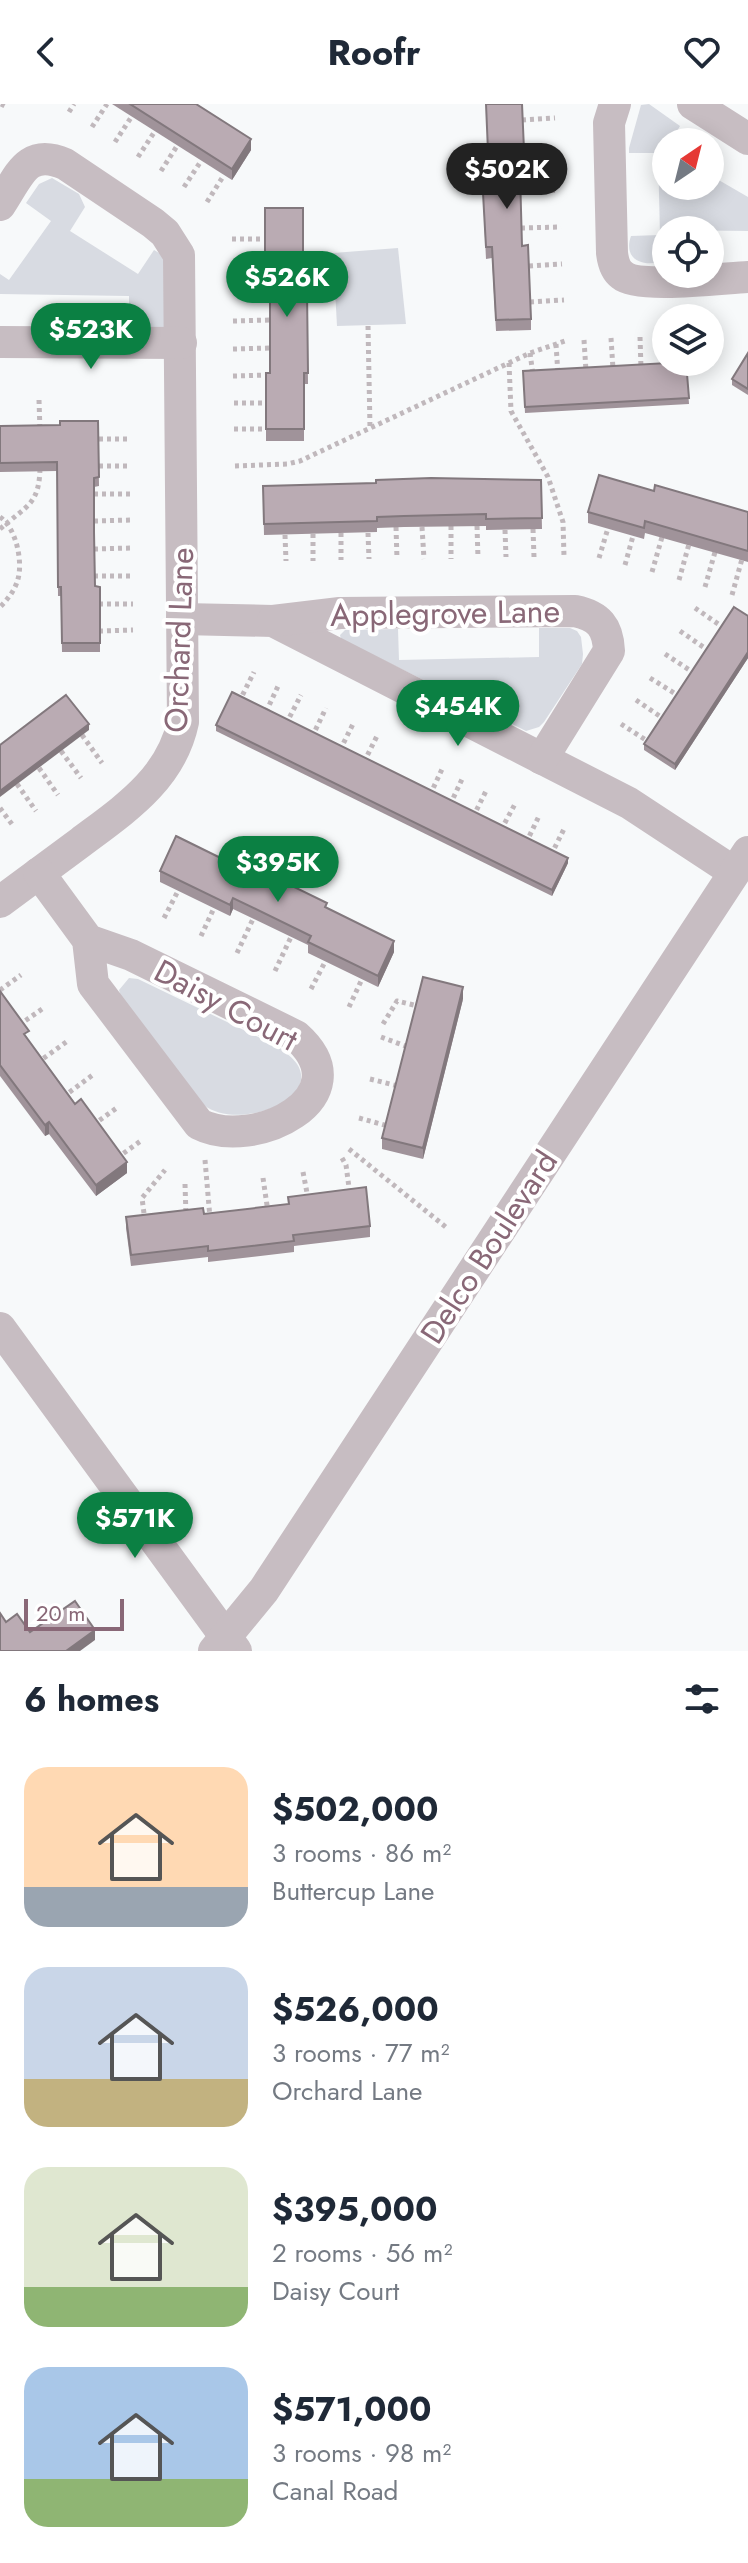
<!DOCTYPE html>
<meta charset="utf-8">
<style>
body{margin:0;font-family:Jost,sans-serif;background:#f6f6f7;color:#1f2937;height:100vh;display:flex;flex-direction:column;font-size:30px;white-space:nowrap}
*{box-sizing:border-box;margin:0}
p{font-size:26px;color:#747a83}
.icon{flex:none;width:44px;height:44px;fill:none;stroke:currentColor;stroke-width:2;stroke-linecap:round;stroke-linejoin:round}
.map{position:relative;height:1547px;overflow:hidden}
.drawer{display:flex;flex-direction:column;background:#fff;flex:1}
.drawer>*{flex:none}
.needle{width:52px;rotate:35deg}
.buttons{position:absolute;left:652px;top:24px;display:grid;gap:16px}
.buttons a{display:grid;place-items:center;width:72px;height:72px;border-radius:50%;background:#fff;box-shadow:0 4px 20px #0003;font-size:40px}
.scale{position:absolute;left:24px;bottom:20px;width:100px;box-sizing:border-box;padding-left:8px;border:4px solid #896877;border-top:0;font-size:22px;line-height:28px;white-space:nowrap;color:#896877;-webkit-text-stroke:6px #fff;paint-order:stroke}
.price{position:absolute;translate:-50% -68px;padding:0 18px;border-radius:28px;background:#0b8043;color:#fff;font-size:26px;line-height:52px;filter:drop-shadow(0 2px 4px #0008)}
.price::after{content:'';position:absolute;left:50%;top:48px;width:24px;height:18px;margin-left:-12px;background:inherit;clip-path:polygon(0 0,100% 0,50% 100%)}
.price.current{background:#222;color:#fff}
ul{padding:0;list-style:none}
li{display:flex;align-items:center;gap:24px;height:200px;padding:0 24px}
li span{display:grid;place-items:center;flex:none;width:224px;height:160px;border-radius:24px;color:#555}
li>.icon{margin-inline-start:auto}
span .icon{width:96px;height:96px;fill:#fffc;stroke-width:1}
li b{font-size:34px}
h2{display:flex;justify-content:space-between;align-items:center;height:96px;padding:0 24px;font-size:34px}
header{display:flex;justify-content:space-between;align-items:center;height:104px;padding:0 24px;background:#fff;font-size:36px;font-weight:700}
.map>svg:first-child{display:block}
</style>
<header><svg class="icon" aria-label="back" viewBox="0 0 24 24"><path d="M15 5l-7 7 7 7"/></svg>Roofr<svg class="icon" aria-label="heart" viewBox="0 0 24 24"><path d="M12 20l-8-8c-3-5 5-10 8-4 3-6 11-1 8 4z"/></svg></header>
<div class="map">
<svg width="748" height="1547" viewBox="0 0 748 1547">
<rect width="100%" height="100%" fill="#f7f9fa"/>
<!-- green -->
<g fill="#d8dbe2">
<path d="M649,0L680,22L671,38H666V82H710V71L748,93V127L666,126V156C647,164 622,158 631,132L660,131L658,49H629V44L641,1Z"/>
<path d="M52,74L79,90L85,103L70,127L138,170L154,146L166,153L164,224L129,223V192L0,190V170L9,176L51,117L26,99L39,80Z"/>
<path d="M398,144L406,220L337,222L333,149Z"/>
<path d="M539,524H570L577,527L581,533L583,550L582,560L544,618L539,623L526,627L341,535L340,531L345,526L398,525L399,556L539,553Z"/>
<path d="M129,874L138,875L279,943C285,948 293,954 297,960C321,997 236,1027 204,1001C195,994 188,981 181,972C161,946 141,919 121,893L119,886Z"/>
</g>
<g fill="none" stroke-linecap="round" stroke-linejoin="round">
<!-- path -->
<g stroke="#c0b8bc" stroke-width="5" stroke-dasharray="4 4" stroke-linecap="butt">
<path d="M1,0L5,2"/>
<path d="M69,8L74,0"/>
<path d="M522,16L555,14"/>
<path d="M92,23L107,0"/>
<path d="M115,38L132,12"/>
<path d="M524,52L557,50"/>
<path d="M138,53L155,27"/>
<path d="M161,67L177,42"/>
<path d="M184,83L201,57"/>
<path d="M519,88L559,86"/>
<path d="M207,98L224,71"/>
<path d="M521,124L561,123"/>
<path d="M232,135H265"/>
<path d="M232,162H265"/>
<path d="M529,162L562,160"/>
<path d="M233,188H270"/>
<path d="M530,198L564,196"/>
<path d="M233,217L270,216"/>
<path d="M368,222L370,324"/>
<path d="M640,233L641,264"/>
<path d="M611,234L613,265"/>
<path d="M584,236L586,267"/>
<path d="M556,240L558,271"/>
<path d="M233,245L270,244"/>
<path d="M530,249L533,271"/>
<path d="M509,259L511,307L548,373L563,418L564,452"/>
<path d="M233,272L269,271"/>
<path d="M39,296L40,327"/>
<path d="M234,299H266"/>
<path d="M234,325H266"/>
<path d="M99,335H131"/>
<path d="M99,362H131"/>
<path d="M235,362L287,360L300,357L530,249L565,237"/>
<path d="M94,390H131"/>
<path d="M0,413C16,424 23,457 18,475C15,486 8,495 0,503"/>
<path d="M94,417L132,416"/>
<path d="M451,422V455"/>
<path d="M477,422L478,454"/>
<path d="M396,423L397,455"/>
<path d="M422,423L424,455"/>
<path d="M0,425C27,401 40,401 40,361"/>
<path d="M533,425L534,453"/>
<path d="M505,426L506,453"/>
<path d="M341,429V456"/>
<path d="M368,429L369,455"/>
<path d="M313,430V457"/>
<path d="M285,431L286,457"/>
<path d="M94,445L132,444"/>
<path d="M599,454L608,424"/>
<path d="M625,461L633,432"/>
<path d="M652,468L662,433"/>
<path d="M94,472H132"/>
<path d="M679,476L689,440"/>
<path d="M705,483L715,448"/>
<path d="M732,491L742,455"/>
<path d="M99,500H133"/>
<path d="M695,504L724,524"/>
<path d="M99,527L133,526"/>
<path d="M680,527L709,547"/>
<path d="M665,550L694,569"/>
<path d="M650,574L679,592"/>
<path d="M636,596L664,615"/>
<path d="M239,598L254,568"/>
<path d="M266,608L279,580"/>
<path d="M286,620L301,591"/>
<path d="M621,620L649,638"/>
<path d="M82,631L102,659"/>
<path d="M312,633L326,604"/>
<path d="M340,646L354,618"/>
<path d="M61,647L81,674"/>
<path d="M364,658L378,630"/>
<path d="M39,664L58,691"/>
<path d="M17,680L36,707"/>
<path d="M430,691L443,663"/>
<path d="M450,701L463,673"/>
<path d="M0,704L14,723"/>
<path d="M473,713L487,685"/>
<path d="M501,726L515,700"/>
<path d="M526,739L539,712"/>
<path d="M551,751L564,725"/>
<path d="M164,814L178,787"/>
<path d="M201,832L214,804"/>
<path d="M237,849L253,815"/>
<path d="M275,867L291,833"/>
<path d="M311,885L325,858"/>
<path d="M0,886L21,871"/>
<path d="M349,903L362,875"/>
<path d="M383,920L397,897L418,902"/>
<path d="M19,921L45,903"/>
<path d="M381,933L408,943"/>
<path d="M37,959L69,936"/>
<path d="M370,975L398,982"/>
<path d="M63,993L94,970"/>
<path d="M359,1014L388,1022"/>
<path d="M93,1021L118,1003"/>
<path d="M349,1045L447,1124"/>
<path d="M117,1054L142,1036"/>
<path d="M342,1054L346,1061L350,1091"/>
<path d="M205,1056L210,1114"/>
<path d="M303,1068L308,1094"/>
<path d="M263,1074L268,1108"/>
<path d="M185,1080L186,1111"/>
<path d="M145,1117L142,1094L165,1066"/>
</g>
<!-- minor -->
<g stroke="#c7bdc2" stroke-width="32">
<path d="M615,0L609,19L612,149C613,157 615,166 622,171C638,185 724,174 748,173"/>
<path d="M693,0L748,35"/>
<path d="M0,101C19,73 26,43 65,60L153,119L165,129L179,151L183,618C171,675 125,705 81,738C54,758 27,778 0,798"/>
<path d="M0,238L181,239"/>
<path d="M182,515L273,517L629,699L734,768"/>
<path d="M273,517L340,509L575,507C599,512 608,523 609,547L542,655"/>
<path d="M39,769L88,836L131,851L296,932C365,993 253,1048 199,1020L93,880L88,836"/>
<path d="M0,1224L236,1547"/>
<path d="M214,1547L264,1486L748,748"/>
</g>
</g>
<!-- wall -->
<g fill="#a0939a">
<path d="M112,0H196L251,46L232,76Z"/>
<path d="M525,69V80L520,81L522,142L531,215V226L496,227L492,154L486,155L482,71Z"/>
<path d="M265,104L303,160L307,187L308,280H304V337H266V269H270V172L265,171Z"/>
<path d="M748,249V291L732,281V275Z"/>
<path d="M686,258L689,300L525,309L523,267Z"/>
<path d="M98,317L99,382L94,383L95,482L100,483V548H62L61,492H58L57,367L0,368V322L60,321Z"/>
<path d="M541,376L542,425L486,426V422L404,423L377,424V428L264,431L263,382Z"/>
<path d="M654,387L748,408V458L645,429L644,435L588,419V408Z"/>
<path d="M748,512V554L675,666L644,646V640Z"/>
<path d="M216,621L568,759L552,792L216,627Z"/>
<path d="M160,767H247L327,804L394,848L378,883L308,849V841L233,805L230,812L160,778Z"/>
<path d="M0,887L29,937L127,1069L96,1092L49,1030L45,1032L0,972Z"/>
<path d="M463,895L423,1055L382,1045V1034Z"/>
<path d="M288,1093L370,1122V1133L294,1142V1148L208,1158V1153L131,1162L126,1124V1113L204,1110L288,1100Z"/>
</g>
<!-- shaded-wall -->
<g fill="#82787d">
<path d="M251,35V46L232,76V65Z"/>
<path d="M748,548V554L675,666V660Z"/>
<path d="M89,620V626L0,693V687Z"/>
<path d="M568,754V759L552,792V786Z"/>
<path d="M233,794V805L230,812V801Z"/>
<path d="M394,837V848L378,883V872Z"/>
<path d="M463,883V895L423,1055V1044Z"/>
<path d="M49,1018V1030L45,1032V1021Z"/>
<path d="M127,1058V1069L96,1092V1081Z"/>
<path d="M95,1526V1536L80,1547H66Z"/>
</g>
<!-- building -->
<g fill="#baabb3" stroke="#82787d" stroke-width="2">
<path d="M130,0H196L251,35L232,65Z"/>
<path d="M486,0H522L525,69H520L521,106L522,142L528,141L531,215L496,216L492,143H486L482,71H489Z"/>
<path d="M265,104H303V160H307V187L308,269H304V325H266V269H270V160H265Z"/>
<path d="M748,249V285L732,275Z"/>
<path d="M686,258L689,294L525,303L523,267Z"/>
<path d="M60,317H98L99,373L94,374V428L95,482L100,483V539H62L61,483H58L57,358L0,359V322L60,321Z"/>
<path d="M599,371L654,387L655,381L748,408V447L645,417L644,424L588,408Z"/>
<path d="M431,374L541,376L542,414L486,415V410L404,412L377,413V417L264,420L263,382L376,379V376Z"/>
<path d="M734,503L748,512V548L675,660L644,640Z"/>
<path d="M232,588L568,754L552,786L216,621Z"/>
<path d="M66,591L89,620L0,687V641Z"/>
<path d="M176,732L247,767L249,761L327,799L325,803L394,837L378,872L308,838L311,832L233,794L230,801L160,767Z"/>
<path d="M423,873L463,883L423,1044L382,1034Z"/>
<path d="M0,887L29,927L24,930L75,1000L81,995L127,1058L96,1081L49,1018L45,1021L0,961Z"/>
<path d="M366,1083L370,1122L293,1131L294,1137L208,1147V1142L131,1151L126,1113L203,1104L204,1110L289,1100L288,1093Z"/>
<path d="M75,1497L95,1526L66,1547H0V1509L6,1518L17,1510L30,1528Z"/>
</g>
<g text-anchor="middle" stroke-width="8" stroke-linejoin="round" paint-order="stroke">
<!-- street labels -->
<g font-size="32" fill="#896877" stroke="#fff">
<text transform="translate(445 509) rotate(-1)" y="11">Applegrove Lane</text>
<text transform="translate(179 536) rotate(-88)" y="11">Orchard Lane</text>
<text transform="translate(226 901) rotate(28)" y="11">Daisy Court</text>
<text transform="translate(489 1143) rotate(-57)" y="11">Delco Boulevard</text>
</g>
</g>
</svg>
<div class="buttons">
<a><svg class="needle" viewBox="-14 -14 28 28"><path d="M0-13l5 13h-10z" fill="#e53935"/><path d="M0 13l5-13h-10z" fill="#747a83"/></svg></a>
<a><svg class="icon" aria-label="locate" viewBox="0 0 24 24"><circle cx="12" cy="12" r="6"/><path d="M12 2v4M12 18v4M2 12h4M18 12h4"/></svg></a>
<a><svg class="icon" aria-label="layers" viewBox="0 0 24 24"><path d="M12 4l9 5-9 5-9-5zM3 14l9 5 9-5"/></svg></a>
</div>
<div class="scale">20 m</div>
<b class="price current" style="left:507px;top:107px">$502K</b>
<b class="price" style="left:287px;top:215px">$526K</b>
<b class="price" style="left:91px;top:267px">$523K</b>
<b class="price" style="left:458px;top:644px">$454K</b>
<b class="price" style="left:278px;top:800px">$395K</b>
<b class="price" style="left:135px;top:1456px">$571K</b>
</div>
<section class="drawer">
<h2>6 homes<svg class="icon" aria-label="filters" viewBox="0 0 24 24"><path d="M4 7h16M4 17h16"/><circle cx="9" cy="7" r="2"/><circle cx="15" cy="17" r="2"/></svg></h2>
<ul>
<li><span style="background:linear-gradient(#ffd9b3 75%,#9aa5b1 0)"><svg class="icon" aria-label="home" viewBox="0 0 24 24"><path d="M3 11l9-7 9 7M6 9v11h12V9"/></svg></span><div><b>$502,000</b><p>3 rooms · 86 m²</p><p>Buttercup Lane</p></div></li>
<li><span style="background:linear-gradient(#c9d6e8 70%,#c2b280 0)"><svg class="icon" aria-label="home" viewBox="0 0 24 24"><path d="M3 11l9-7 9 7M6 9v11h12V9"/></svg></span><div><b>$526,000</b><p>3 rooms · 77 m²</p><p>Orchard Lane</p></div></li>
<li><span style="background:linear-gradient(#dfe7d0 75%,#8fb573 0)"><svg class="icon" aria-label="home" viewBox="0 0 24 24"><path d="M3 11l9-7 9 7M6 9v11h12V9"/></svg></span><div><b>$395,000</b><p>2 rooms · 56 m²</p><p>Daisy Court</p></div></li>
<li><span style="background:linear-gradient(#a9c7e8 70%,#8fb573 0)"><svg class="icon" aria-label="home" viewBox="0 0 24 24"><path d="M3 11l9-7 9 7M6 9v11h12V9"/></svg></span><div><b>$571,000</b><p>3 rooms · 98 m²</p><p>Canal Road</p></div></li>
</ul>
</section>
